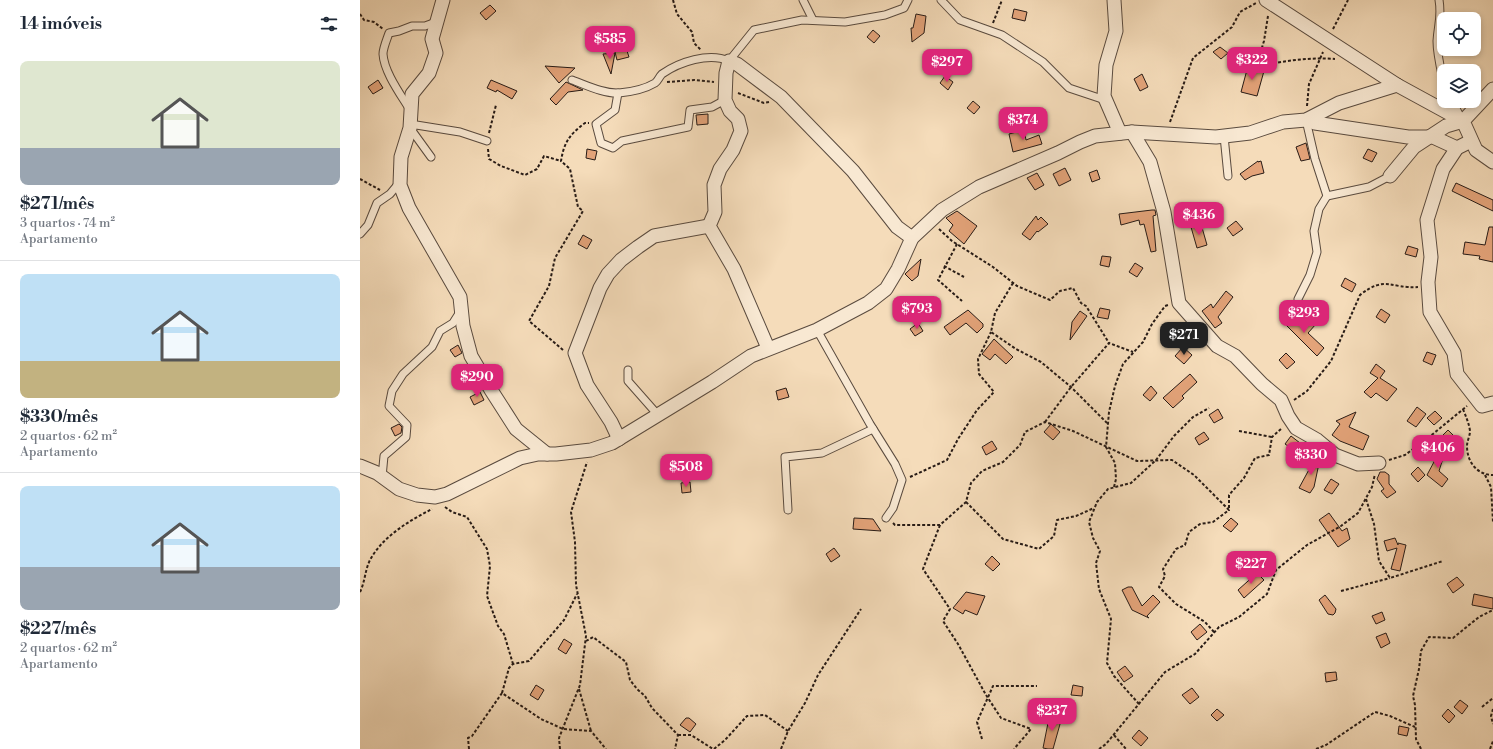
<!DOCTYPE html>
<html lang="pt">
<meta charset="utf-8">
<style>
body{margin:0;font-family:"Libre Bodoni",serif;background:#f6f6f7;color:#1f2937;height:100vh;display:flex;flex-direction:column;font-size:15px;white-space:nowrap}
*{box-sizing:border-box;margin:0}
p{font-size:13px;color:#747a83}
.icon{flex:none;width:22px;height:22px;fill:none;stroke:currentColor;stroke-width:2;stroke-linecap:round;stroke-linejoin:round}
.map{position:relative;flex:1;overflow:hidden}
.panel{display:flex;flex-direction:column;background:#fff;width:360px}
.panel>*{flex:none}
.controls{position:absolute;left:1077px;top:12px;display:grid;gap:8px}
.controls a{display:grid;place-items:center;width:44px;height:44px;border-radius:8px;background:#fff;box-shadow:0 2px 6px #0003;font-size:20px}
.price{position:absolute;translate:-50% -34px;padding:0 9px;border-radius:8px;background:#db2777;color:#fff;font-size:13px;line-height:26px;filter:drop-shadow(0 1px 2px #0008)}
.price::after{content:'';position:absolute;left:50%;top:24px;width:12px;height:9px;margin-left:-6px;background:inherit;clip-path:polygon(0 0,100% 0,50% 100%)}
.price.current{background:#222;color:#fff}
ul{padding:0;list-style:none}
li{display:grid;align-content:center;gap:8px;height:212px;padding:0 20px}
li+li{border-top:1px solid #e0e1e3}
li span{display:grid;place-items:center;height:124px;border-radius:8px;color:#555}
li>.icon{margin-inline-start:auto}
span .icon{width:72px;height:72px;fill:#fffc;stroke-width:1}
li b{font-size:17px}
h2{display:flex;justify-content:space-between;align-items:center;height:48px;padding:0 20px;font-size:17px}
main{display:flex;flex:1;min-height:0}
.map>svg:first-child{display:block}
</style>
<main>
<section class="panel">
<h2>14 imóveis<svg class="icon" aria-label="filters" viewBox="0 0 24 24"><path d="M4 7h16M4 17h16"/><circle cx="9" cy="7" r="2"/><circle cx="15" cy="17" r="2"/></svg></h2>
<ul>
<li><span style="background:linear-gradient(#dfe7d0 70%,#9aa5b1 0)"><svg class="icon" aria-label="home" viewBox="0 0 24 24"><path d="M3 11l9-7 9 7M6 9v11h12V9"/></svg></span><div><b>$271/mês</b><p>3 quartos · 74 m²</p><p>Apartamento</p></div></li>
<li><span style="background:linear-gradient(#bfe0f5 70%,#c2b280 0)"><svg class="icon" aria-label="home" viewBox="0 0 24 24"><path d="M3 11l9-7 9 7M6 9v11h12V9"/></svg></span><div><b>$330/mês</b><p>2 quartos · 62 m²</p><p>Apartamento</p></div></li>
<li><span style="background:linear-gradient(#bfe0f5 65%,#9aa5b1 0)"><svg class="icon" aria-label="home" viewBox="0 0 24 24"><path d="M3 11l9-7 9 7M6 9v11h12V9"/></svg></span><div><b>$227/mês</b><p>2 quartos · 62 m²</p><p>Apartamento</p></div></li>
</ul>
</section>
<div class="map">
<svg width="1133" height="749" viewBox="0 0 1133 749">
<rect width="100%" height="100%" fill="#f5dcba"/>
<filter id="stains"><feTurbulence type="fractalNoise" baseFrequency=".005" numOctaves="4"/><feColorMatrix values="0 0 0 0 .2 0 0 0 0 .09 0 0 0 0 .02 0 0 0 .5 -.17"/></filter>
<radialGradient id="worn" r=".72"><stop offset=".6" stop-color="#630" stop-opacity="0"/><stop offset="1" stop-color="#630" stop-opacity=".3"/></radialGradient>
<!-- building -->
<g fill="#e3a379" stroke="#271b16">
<path d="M130,5L136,11L126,20L120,13Z"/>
<path d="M654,9L667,12L665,21L652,18Z"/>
<path d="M556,14L566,16L564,33L552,42L551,28H553Z"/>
<path d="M513,30L520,36L514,43L507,37Z"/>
<path d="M265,45L269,57L257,60L254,48Z"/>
<path d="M860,47L868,53L861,59L853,52Z"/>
<path d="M255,53L251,74L243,54Z"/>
<path d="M185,66L215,68L199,83Z"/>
<path d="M888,66L904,71L897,96L881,92Z"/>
<path d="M782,74L788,87L780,91L774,79Z"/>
<path d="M585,76L593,82L588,90L580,83Z"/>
<path d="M18,80L23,88L13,94L8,87Z"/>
<path d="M131,80L157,91L152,99L137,90L136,92L127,88Z"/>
<path d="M206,82L223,90L208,92L196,105L190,99Z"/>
<path d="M613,101L620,107L614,114L607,108Z"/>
<path d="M348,114V124L337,125L336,115Z"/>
<path d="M664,130L666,140L679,135L682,144L653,152L649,134Z"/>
<path d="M946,143L950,159L941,161L936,147Z"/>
<path d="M227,149L237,151L235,160L226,158Z"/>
<path d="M1008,149L1017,153L1012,162L1003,158Z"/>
<path d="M898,161V162L901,161L904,173L892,176L885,180L880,174Z"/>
<path d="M705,168L711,180L699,186L693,174Z"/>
<path d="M737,170L740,179L732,182L729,173Z"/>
<path d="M677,173L684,185L675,190L667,178Z"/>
<path d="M1096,183L1133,200V211L1092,191Z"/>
<path d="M792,210H795L796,215L793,216L796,251L791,252L784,224L780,225L779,220L761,225L759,214Z"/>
<path d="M597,211L617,226L604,244L589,231L593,225L586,218Z"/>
<path d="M676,216L678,220L681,217L688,224L678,232L677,231L670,240L662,234Z"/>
<path d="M876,221L883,229L873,236L867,228Z"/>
<path d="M841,224L847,245L837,248L831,227Z"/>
<path d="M1129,227H1133V262L1119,259L1120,256L1103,254L1105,242L1125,245Z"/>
<path d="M223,235L232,240L227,249L218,244Z"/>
<path d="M1048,246L1058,249L1056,257L1045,254Z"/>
<path d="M742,256L751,257L749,267L740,265Z"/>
<path d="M561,259L558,276L552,281L545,274Z"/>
<path d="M775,263L783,268L777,277L769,272Z"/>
<path d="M985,278L996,284L992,292L981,286Z"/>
<path d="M866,291L873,297L858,317L862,323L855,328L842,311L851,304L853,308Z"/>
<path d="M740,308L750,310L748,319L737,317Z"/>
<path d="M1021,309L1030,315L1025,323L1016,317Z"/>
<path d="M608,310L623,324V327L617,333L606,323L590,335L584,327Z"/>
<path d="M720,311L727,316L710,340L712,322Z"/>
<path d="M931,315L942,326L949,318L956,324L948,333L964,348L957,356L923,322Z"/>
<path d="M558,323L563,331L555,336L550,329Z"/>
<path d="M634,339L653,357L646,364L635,354L630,360L622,354Z"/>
<path d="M98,345L102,353L95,357L90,350Z"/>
<path d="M823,347L832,355L824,364L815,356Z"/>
<path d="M1067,352L1076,355L1072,365L1063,361Z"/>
<path d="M926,353L935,362L927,369L919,360Z"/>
<path d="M1016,364L1025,371L1020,378L1037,389L1027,401L1016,393L1011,398L1004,392L1018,378L1010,373Z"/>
<path d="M830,374L837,382L822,396L824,398L813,408L803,398Z"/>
<path d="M791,386L797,393L790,401L783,395Z"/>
<path d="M426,388L429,397L418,400L416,391Z"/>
<path d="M120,392L124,400L114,405L110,397Z"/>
<path d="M1057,407L1066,414L1056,427L1047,421Z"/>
<path d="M858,409L863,418L854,423L849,415Z"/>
<path d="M1075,411L1082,418L1074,425L1067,418Z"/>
<path d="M996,412L989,427L1009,436L1003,450L980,441L972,435L980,424L976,421Z"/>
<path d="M39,424L42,427L41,433L35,436L31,428Z"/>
<path d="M691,424L700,432L693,440L684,432Z"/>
<path d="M1088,430L1096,438L1088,446L1080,438Z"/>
<path d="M844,432L849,439L839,445L835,438Z"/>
<path d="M931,436L940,443L939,444L953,452L949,460L925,444Z"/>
<path d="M632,441L637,449L626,455L622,447Z"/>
<path d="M1083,445L1087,446L1079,471L1088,479L1082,487L1067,475Z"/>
<path d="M958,453L961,454L954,487L950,493L939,488Z"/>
<path d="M1058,467L1065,475L1058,482L1051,474Z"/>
<path d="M1020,472H1025L1029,475V484L1036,492L1027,498L1021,491L1024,489L1017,479Z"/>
<path d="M971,479L979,484L972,494L964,490Z"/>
<path d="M330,482L331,492L322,493L321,483Z"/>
<path d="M969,513L982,531L987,528L990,539L978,547L959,520Z"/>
<path d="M494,518L513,519L521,531L493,529Z"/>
<path d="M871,518L878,524L871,532L863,526Z"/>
<path d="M1035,538L1038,545V543L1046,545L1040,571L1031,569L1037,548L1027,551L1024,541Z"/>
<path d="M474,548L480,556L471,562L466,554Z"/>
<path d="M632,556L640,564L633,571L625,564Z"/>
<path d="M897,573L904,580L884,598L878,590Z"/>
<path d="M1097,577L1104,585L1093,593L1087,584Z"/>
<path d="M768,587H772L782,606L793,595L800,602L787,616L789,618L772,610L762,590Z"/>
<path d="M606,592L625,596L617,615L605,610L603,614L593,608Z"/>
<path d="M1114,594L1133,598V609L1112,605Z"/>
<path d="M965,595L976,609L975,613L973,615L968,614L959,600Z"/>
<path d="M1022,612L1025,620L1016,624L1012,616Z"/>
<path d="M840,624L847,632L837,640L831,632Z"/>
<path d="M1026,633L1030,643L1021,648L1016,637Z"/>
<path d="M204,639L212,644L206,654L198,649Z"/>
<path d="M765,666L773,676L764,682L757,672Z"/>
<path d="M976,672L977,680L966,682L965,673Z"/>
<path d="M176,685L184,690L178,700L170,695Z"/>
<path d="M713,685L723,687L722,696L711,695Z"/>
<path d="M832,688L839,697L830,704L822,695Z"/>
<path d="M1100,700L1108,706L1102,714L1094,707Z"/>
<path d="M857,709L864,715L857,721L851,715Z"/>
<path d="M1088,709L1095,716L1089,723L1082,716Z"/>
<path d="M692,715L702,717L693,749H688L683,748L689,718L691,720Z"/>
<path d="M326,718H329L336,724L330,732L320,725Z"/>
<path d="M1039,726L1049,728L1047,736L1038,734Z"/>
<path d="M779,730L788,738L781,746L772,738Z"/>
</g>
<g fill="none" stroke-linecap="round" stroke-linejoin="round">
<!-- service casing -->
<g stroke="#5a4b3f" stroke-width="9">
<g id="service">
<path d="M443,0L453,20"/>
<path d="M581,0L600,20L642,35L683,62L709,88L745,100"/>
<path d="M1079,0C1082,17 1078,24 1077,41C1077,55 1081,70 1084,84"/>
<path d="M212,80C226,85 244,94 259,93C270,92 285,89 295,83C298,81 299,77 302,74C319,62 349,52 369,61L394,30L442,20L485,22L525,15L544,8L548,0"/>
<path d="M258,93L255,110L236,124L241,143L253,148L262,141L328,127L330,110L352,107L365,100"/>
<path d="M1092,101L1101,118"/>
<path d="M50,110C41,95 24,72 23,54C23,48 27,39 29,33L39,31L52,26H65L76,22"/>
<path d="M50,124L100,132L127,141"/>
<path d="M50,128L71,157"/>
<path d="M864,136L868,176"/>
<path d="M967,196L1009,187L1030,176"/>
<path d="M0,234L8,225L17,203L30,194L40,182"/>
<path d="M938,299L950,275L957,252L954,231L959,209L967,196L955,159L946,120"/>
<path d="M457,330L510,424L535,464L542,480L533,508L526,518"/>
<path d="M268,370V381L298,415"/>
<path d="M22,477L24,456L46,437L47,425L29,406L32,391L43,374L72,347L80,331L93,323L100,312"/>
<path d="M428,510L425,457L462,453L513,429"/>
</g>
</g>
<!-- minor casing -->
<g stroke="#5a4b3f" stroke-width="15">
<g id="minor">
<path d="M83,0L72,39L76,53L69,73L52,94L50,128L41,157L40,185L49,208L100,297L103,326L111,356L131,390L156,429L187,454"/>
<path d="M754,0L756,31L746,65L744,96L760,133"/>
<path d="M906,0L1037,85L1103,121"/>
<path d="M1133,89L1103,121L1116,150L1133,162"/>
<path d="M946,120L955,123L1048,137H1073L1097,148"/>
<path d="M772,132L790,162L804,212L819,303L857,346L875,356L902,384L921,400L928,416L936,428L957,440L975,455L998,464L1019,463"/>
<path d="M1111,141L1097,148L1083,169L1067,220L1071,257L1068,282L1070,312L1094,353L1097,374L1122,406L1133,403"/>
<path d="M1030,176L1054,147L1086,126L1103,121"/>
<path d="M408,348L374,269L349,226L355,212L354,185L360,169L373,150L381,131L378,119L370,111L365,100L366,73L369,61L377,64L421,97L493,171L537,227L552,238"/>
<path d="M259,439L251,422L227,385L215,353L240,288L248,274L261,260L278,247L294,236L349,226"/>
<path d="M0,466L17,473L39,489L57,495L75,497L87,494L160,458L178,454H196L231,450L252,443L352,382L391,356L457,330L508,303L526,289L538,269L552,238L582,210L619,187L698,153L720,142L735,136L772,132L856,137L890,133L923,122L946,120L979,103L1037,85"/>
</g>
</g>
<!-- path -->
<g stroke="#271b16" stroke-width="2" stroke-dasharray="3 2" stroke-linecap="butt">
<path d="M313,0L317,14L332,32L334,43L341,50"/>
<path d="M0,14L4,20L14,22L23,29"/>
<path d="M908,16L904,41L896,67C923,61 948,57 975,59"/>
<path d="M633,23L642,0"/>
<path d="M973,29L988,0"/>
<path d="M307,82L334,80L354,82"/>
<path d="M378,93L404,103L409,102"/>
<path d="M947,106L949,84L963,52"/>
<path d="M810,122L833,58L872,27L880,12L896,3"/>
<path d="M129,133L136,105"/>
<path d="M128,149L129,159L141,166L165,175L177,169L184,156L201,161"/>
<path d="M0,179L20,190"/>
<path d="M579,229L592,241L633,267L657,286L690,300L700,291L713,288L721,303L726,306L749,343"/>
<path d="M597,244L578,280L602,301"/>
<path d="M584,266L604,277"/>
<path d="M653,283L635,313L631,332L656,349L681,362L711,387L748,424"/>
<path d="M203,350L169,321L189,286L195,258L223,211L218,207L210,169L201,161C204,142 210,134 225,123H229"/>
<path d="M934,400L947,391L971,361L1000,295C1025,275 1031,289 1058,287"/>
<path d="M1103,409C1106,417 1109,423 1110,431C1110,436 1107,441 1107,446C1107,462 1117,475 1133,475"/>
<path d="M685,422L711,387L749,343L773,352"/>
<path d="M879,431L912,437"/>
<path d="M1029,460L1045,455L1068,438L1107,406"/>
<path d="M1125,475L1131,487L1133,522"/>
<path d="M550,477L587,460L598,439L617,410L634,392L619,374L618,359L631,332"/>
<path d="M754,487L756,479L755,463L746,447L749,412L755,386L763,364L783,342L792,324L805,306L808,305"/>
<path d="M1006,499L1014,524L1019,561L1030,578L1083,561"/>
<path d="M606,502L643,539L679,549L694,536L697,520L716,516L734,508"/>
<path d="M85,507L92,512L107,517L127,549L130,566L127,596L138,626L144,634L153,664"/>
<path d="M533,523L535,525H580L606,502L611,483L622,471L643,462L660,445L665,432L685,422L713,431L777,461L812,460L834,475L869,510V495L884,478L895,458L909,455L912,437L922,428"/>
<path d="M580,525L563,569L590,609L583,621L598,644L626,695L641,718L671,729L654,749"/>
<path d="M981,591L1030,578"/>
<path d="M0,592C5,582 5,570 10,560C23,536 49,521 72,509"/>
<path d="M854,632L845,622L816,604L799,587L805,576L803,569L816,549L825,545L829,532L840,524L853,522L869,510"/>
<path d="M226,641L233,637L266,662L270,680L277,689L285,696L292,708L318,735L315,749"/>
<path d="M219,689L231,731"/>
<path d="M142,693L149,668L153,664L169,661L204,620L217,594"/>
<path d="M779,704L754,676L747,663L751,619L739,589L736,563L740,551L733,538L729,522L737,502L748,489L771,483L796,460L814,436L833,417L849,408"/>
<path d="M1122,707L1133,698"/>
<path d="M1133,709L1131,716L1133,724"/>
<path d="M318,735H331L353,749"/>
<path d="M754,735L766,749"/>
<path d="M622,739L617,722L633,686H677"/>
<path d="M109,749L108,738L112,736L142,693L181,719L203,729L231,731L246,749"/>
<path d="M200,749L199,738L220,685L226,636L216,585L215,542L211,512L227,462"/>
<path d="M354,749L365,740L387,716L405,715L428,731"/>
<path d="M421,749L428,731L445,703L458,675L501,609"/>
<path d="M739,749L746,744L805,672L835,654L859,627L879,617L907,594L916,570L947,545L981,526L998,513L1012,487L1015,474"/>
<path d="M956,749L966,745L1015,712L1030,716L1055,727"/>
<path d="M1061,749L1056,739L1055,705L1053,696L1059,669L1061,651L1069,637L1093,638L1119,617L1133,610"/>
<path d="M1130,749L1133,741"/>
</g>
<!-- service -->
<use href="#service" stroke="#f8e8d2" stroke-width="7"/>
<!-- minor -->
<use href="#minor" stroke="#f8e8d2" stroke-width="13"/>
</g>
<rect width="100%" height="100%" filter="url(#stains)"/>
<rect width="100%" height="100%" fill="url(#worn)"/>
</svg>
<div class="controls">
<a><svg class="icon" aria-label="locate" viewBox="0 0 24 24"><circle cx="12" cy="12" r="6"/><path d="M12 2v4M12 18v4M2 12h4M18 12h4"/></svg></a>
<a><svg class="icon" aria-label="layers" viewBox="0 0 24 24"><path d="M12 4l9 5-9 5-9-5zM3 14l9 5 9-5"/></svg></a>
</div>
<b class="price" style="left:250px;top:60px">$585</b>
<b class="price" style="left:892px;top:81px">$322</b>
<b class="price" style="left:587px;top:83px">$297</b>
<b class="price" style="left:663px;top:141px">$374</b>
<b class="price" style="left:839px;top:236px">$436</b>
<b class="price" style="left:557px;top:330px">$793</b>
<b class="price" style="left:944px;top:334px">$293</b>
<b class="price current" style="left:824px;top:356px">$271</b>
<b class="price" style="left:117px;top:398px">$290</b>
<b class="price" style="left:1078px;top:469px">$406</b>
<b class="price" style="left:951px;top:476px">$330</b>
<b class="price" style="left:326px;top:488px">$508</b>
<b class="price" style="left:891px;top:585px">$227</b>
<b class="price" style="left:692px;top:732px">$237</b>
</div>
</main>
